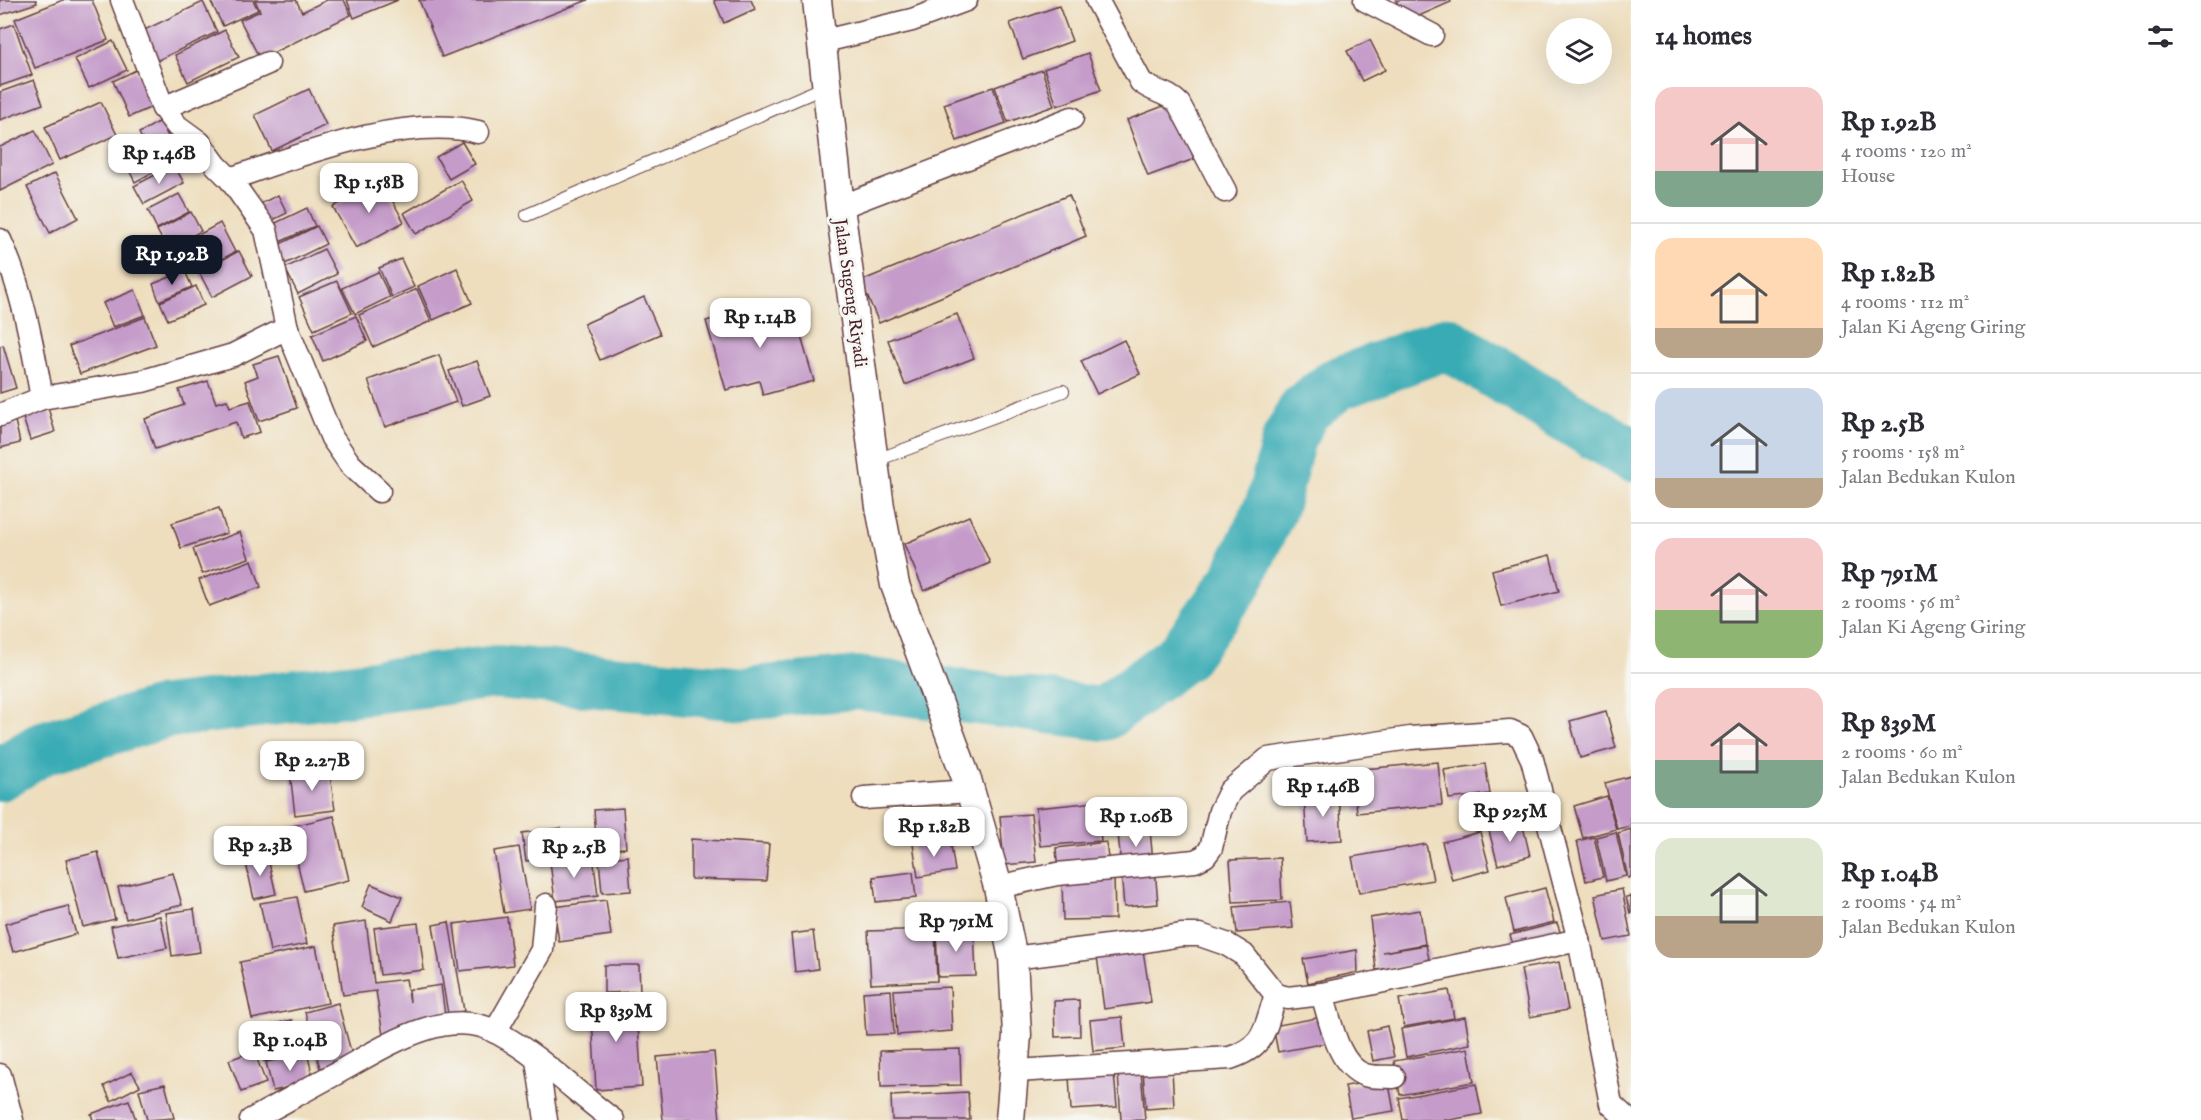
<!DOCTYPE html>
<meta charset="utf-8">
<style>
body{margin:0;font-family:"IM FELL English",serif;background:#f2f2f3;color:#2b2b33;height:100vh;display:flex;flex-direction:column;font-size:22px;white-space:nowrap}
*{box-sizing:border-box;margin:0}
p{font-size:20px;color:#7c7c81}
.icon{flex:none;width:33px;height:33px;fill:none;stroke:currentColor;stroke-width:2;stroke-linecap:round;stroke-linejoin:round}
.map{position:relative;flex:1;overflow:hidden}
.side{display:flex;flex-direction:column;background:#fff;width:570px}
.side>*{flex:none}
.buttons{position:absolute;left:1546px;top:18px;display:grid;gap:12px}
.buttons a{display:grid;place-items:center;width:66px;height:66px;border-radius:50%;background:#fff;box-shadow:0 6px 24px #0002;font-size:30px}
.price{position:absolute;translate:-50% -51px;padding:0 14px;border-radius:12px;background:#fff;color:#222;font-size:20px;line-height:39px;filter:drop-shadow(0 2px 3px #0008)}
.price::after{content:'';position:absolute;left:50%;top:36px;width:18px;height:14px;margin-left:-9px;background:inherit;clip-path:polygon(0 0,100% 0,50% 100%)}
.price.on{background:#111827;color:#fff}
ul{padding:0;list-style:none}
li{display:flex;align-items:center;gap:18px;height:150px;padding:0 24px}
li+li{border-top:2px solid #e1e1e2}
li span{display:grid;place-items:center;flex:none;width:168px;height:120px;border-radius:18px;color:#555}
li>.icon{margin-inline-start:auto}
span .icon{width:72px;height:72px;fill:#fffc;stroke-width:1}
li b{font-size:26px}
h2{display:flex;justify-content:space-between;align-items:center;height:72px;padding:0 24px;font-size:26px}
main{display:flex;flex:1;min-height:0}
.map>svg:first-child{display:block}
</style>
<main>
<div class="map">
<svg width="1631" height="1120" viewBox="0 0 1631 1120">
<rect width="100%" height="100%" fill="#f6f6f2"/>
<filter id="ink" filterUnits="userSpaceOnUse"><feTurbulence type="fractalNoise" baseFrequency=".0167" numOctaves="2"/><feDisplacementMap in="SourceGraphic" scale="12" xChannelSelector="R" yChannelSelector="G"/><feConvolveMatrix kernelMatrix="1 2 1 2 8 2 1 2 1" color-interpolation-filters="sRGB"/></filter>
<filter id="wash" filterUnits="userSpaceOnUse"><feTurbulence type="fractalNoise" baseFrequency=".008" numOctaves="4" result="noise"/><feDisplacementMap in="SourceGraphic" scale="24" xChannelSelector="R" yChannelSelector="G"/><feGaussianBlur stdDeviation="1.35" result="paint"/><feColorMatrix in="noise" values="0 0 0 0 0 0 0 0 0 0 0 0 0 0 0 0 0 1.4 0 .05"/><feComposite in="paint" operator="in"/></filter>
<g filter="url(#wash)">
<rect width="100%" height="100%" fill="#eedebe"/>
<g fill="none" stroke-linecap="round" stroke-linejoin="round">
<!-- river -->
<path stroke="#39abb4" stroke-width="54" d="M0,774L43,748L164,712L497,672L745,694L856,683L1104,714L1182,656L1236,582L1272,504L1289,438L1305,409L1337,384L1447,343L1631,455"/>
</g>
<g id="blocks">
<!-- building -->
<g fill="#c49bc9">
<path d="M0,0H36L37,3L0,15Z"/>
<path d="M63,0H92L108,40L35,68L15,19Z"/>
<path d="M210,0H253L258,10L223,26Z"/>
<path d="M255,0H296L302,12L327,0H344L351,15L260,59L240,20L260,11Z"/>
<path d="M347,0H398L354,18Z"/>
<path d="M419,0H588L442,57Z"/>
<path d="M714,0H751L755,9L724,23Z"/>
<path d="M1396,0H1450L1451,2L1405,22Z"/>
<path d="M203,2L217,32L152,63L138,33Z"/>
<path d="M1059,6L1072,41L1023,59L1010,23Z"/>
<path d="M14,24L32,75L0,86V29Z"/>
<path d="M225,30L239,57L188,82L175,55Z"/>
<path d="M1370,40L1385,70L1362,81L1347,51Z"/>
<path d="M113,41L127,70L89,88L75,59Z"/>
<path d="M1088,53L1101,90L1057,106L1044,69Z"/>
<path d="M136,70L152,107L129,117L113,81Z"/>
<path d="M1042,70L1054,106L1008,122L995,87Z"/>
<path d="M34,80L43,104L0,120V92Z"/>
<path d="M993,87L1006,123L957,141L944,104Z"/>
<path d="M309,89L326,125L272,151L255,115Z"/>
<path d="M101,102L117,135L60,160L45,127Z"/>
<path d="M1174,102L1194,159L1148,176L1127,120Z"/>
<path d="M160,121L177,154L156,165L145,145L157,170L135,182L121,154L144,142L139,133Z"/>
<path d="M35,130L52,165L0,191V147Z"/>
<path d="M462,142L475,164L449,179L436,157Z"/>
<path d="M174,165L184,183L144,204L134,186Z"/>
<path d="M55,173L78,218L50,233L27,187Z"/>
<path d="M381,180L404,222L356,248L333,207Z"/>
<path d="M461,180L473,201L416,234L404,213Z"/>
<path d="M179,194L189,212L157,229L148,210Z"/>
<path d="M278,195L287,213L265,224L256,206Z"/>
<path d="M1069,195L1086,236L879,323L861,281Z"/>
<path d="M307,208L315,226L273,245L265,228Z"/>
<path d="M191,212L201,231L167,249L157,230Z"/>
<path d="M220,223L235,252L200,271L184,243Z"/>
<path d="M317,226L326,244L283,265L274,247Z"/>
<path d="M324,249L337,274L298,294L285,268Z"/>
<path d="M239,251L252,276L212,297L199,272Z"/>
<path d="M401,259L414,287L392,297L379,268Z"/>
<path d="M457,268L472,303L433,320L418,286Z"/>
<path d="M185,271L192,287L159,301L153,284Z"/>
<path d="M378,272L390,297L355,314L342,288Z"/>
<path d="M337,281L352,313L314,330L299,297Z"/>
<path d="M196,286L204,305L168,320L160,302Z"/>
<path d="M417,289L431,321L373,347L359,315Z"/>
<path d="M135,290L145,315L113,327L103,303Z"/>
<path d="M644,297L660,334L600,360L584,324Z"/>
<path d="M777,301L782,319L795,316L814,381L763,395L759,381L726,390L706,321Z"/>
<path d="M957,314L974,358L905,385L888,340Z"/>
<path d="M356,316L367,341L323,361L312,335Z"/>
<path d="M145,317L156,345L80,374L69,346Z"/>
<path d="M1124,340L1140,374L1097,394L1081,361Z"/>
<path d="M3,345L16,388L0,393V346Z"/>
<path d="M439,355L456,402L385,427L368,380Z"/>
<path d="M279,356L297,408L259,421L245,381L258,376L253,364Z"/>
<path d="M477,361L490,396L462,406L449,371Z"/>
<path d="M208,381L216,403L227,400L230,407L250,401L260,432L241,438L236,422L155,449L145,419L184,405L179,390Z"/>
<path d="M47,404L55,432L30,440L21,411Z"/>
<path d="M14,416L20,443L0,448V419Z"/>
<path d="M219,508L227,533L181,548L172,523Z"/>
<path d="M969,516L990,563L924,591L904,544Z"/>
<path d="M240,532L249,558L202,574L193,549Z"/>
<path d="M1550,555L1559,591L1501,606L1492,570Z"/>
<path d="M252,560L261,587L209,606L199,580Z"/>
<path d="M1606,711L1616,748L1580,758L1570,721Z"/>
<path d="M1438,762L1442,805L1357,813L1353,770Z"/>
<path d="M1485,764L1490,794L1449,799L1444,770Z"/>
<path d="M329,768L335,810L295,815L290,773Z"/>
<path d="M1631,776V826L1617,829L1605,783Z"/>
<path d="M1339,795L1342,840L1307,842L1304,797Z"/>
<path d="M1607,796L1616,829L1583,838L1574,806Z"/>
<path d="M1097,802L1101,841L1040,846L1036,808Z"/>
<path d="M623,808L626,848L597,850L594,810Z"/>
<path d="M1031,814L1036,862L1004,865L1000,816Z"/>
<path d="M334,816L349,880L304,891L289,827Z"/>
<path d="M1522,822L1530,856L1498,865L1489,831Z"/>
<path d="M561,828L565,855L526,861L522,833Z"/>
<path d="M1631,829V877L1628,878L1618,833Z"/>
<path d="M1150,830L1153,862L1121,865L1118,833Z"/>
<path d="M1480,832L1490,870L1452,880L1442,842Z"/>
<path d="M1616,832L1626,876L1606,881L1596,837Z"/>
<path d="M1594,837L1603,877L1586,881L1577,841Z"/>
<path d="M691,839L769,844L766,881L691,879Z"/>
<path d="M950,839L955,871L918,877L913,844Z"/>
<path d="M1106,842L1109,866L1058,872L1056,848Z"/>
<path d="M1426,844L1433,880L1359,893L1352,857Z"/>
<path d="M519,847L530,909L504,913L494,851Z"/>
<path d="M98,852L115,919L83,927L66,860Z"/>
<path d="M267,854L276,894L254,899L245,859Z"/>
<path d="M593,856L598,896L555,901L550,862Z"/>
<path d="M628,856L631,891L602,893L599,859Z"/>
<path d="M1280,858L1282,900L1233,902L1230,860Z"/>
<path d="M1155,869L1158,904L1124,907L1121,871Z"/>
<path d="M913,872L916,898L876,902L873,877Z"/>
<path d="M173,873L182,905L126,919L118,887Z"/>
<path d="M1114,875L1115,919L1063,920L1062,876Z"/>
<path d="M371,884L402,897L392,921L362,907Z"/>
<path d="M1545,888L1554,922L1514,932L1506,898Z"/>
<path d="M1622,889L1631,936L1605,941L1595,895Z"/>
<path d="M1631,896V913H1630L1626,897Z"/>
<path d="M297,897L307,944L270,951L260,903Z"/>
<path d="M606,900L611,935L559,942L554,907Z"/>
<path d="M1290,902L1293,928L1237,933L1234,907Z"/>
<path d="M68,906L76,934L13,952L5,924Z"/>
<path d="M194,909L200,952L172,956L166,913Z"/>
<path d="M1420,910L1425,944L1383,952L1426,945L1430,963L1376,970L1370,918Z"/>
<path d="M160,916L167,948L118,958L111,926Z"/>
<path d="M507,917L513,965L460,971L454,924Z"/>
<path d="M366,921L374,983L406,979L410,1002L409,990L441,985L446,1023L383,1035L376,991L343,995L333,926Z"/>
<path d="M449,922L464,1011L448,1014L433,925Z"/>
<path d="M418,923L424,970L380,975L374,928Z"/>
<path d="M1557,923L1562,937L1514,948L1510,935Z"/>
<path d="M935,929L937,981L871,984L868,931Z"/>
<path d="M974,929L976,976L938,977L936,931Z"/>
<path d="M813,931L818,969L795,972L791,934Z"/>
<path d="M316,946L328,1003L252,1019L240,962Z"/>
<path d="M1143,950L1151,1002L1104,1009L1097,956Z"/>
<path d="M1357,950L1358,972L1308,983L1303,959Z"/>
<path d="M1559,962L1568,1010L1530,1017L1521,969Z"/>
<path d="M604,965H639L640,992L604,993Z"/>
<path d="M950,987L952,1031L897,1035L894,990Z"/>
<path d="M891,990L894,1034L866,1035L863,992Z"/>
<path d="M1449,990L1454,1018L1404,1027L1399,999Z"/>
<path d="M636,995L642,1087L596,1090L591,998Z"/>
<path d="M1079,1000L1080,1036L1055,1037L1054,1001Z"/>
<path d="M338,1003L353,1059L320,1068L305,1012Z"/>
<path d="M1327,1016L1332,1042L1278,1052L1273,1026Z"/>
<path d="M1122,1017L1125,1048L1093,1051L1090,1020Z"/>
<path d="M1465,1017L1470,1044L1406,1057L1401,1029Z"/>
<path d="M292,1020L300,1053L264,1061L256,1028Z"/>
<path d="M1387,1026L1394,1057L1373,1061L1367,1031Z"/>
<path d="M1468,1048L1474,1082L1400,1095L1394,1061Z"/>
<path d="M960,1049L961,1085L881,1087L880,1051Z"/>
<path d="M254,1051L266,1083L241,1092L229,1060Z"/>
<path d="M714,1052L720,1120H663L657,1057Z"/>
<path d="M307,1053L314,1081L273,1091L266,1062Z"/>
<path d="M1172,1069L1174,1107L1146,1109L1143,1071Z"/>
<path d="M1141,1071L1145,1120H1121L1118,1073Z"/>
<path d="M132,1072L140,1086L111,1101L104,1086Z"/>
<path d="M1114,1073L1117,1107L1071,1110L1069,1076Z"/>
<path d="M1388,1079L1394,1111L1351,1118L1345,1086Z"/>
<path d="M165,1084L174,1118L147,1120L139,1090Z"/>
<path d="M1476,1084L1482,1114L1450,1120H1403L1399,1098Z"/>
<path d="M968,1092L970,1120H892L891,1096Z"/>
<path d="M129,1100L136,1120H93L91,1114Z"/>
</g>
</g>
</g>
<g filter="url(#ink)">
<use href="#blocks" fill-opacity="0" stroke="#633c41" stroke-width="1.5"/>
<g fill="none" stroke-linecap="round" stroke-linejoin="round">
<!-- service casing -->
<g stroke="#633c41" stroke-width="14">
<g id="service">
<path d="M527,215L825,87"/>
<path d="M874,461L1063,391"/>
</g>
</g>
<!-- minor casing -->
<g stroke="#633c41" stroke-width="25">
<g id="minor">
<path d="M122,0L163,108L177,126L199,142L216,165L230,179C300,155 405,114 478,132"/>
<path d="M1097,0L1141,82C1153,92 1168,92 1179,104L1225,191"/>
<path d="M1365,0L1432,35"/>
<path d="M820,42L912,20L966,0"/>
<path d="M163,108L268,63"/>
<path d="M840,207L1072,118"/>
<path d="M0,240C23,290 32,344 42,398L0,415"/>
<path d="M287,328L332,438L350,464L379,491"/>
<path d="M42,398L143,381L233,355L287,328L266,230L230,179"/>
<path d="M864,798L970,791"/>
<path d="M998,887L1057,874L1195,861L1205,856L1211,848L1220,811L1230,791L1268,759L1410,738L1510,731L1521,736L1532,759L1579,940L1611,1104L1628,1120"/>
<path d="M1013,958L1140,942L1181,935H1200L1226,944L1244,955L1276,995L1288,998L1322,994C1330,1018 1337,1066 1365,1075C1374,1078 1385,1076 1394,1077"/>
<path d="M1322,994L1579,940"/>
<path d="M495,1032L542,950L546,905"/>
<path d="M537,1060L546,1120"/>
<path d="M1016,1071L1230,1058C1267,1046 1264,1028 1276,995"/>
<path d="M0,1075L12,1120"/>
<path d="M251,1120C279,1105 307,1089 335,1074C380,1050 444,1004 496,1032C539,1055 574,1091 613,1120"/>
</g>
</g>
<!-- tertiary casing -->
<g stroke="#633c41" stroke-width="31">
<path id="tertiary" d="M817,0L840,207L880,507L895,585L968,783L998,887L1013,958L1017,1035L1010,1120"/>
</g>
<!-- service -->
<use href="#service" stroke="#fff" stroke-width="12"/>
<!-- minor -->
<use href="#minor" stroke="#fff" stroke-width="22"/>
<!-- tertiary -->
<use href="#tertiary" stroke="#fff" stroke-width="28"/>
</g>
</g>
<g text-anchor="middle" stroke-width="6" stroke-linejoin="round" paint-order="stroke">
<!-- street labels -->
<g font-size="18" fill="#4a1f2b" stroke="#f6f6f2">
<text transform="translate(851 293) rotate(82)" y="6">Jalan Sugeng Riyadi</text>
</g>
</g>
</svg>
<div class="buttons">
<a><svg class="icon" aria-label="layers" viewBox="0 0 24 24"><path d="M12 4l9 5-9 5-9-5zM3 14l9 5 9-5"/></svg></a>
</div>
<b class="price" style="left:159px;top:185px">Rp 1.46B</b>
<b class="price" style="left:369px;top:214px">Rp 1.58B</b>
<b class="price on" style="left:172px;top:286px">Rp 1.92B</b>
<b class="price" style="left:760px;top:349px">Rp 1.14B</b>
<b class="price" style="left:312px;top:792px">Rp 2.27B</b>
<b class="price" style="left:1323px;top:818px">Rp 1.46B</b>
<b class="price" style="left:1510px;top:843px">Rp 925M</b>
<b class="price" style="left:1136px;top:848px">Rp 1.06B</b>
<b class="price" style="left:934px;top:858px">Rp 1.82B</b>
<b class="price" style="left:260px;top:877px">Rp 2.3B</b>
<b class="price" style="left:574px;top:879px">Rp 2.5B</b>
<b class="price" style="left:956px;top:953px">Rp 791M</b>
<b class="price" style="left:616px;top:1043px">Rp 839M</b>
<b class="price" style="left:290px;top:1072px">Rp 1.04B</b>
</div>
<section class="side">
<h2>14 homes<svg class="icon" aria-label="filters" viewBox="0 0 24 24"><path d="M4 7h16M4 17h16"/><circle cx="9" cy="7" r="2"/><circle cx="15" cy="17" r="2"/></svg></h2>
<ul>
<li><span style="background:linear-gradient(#f6c9c9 70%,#7fa58c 0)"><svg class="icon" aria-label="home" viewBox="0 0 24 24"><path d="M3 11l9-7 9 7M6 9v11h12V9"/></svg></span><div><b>Rp 1.92B</b><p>4 rooms · 120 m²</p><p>House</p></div></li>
<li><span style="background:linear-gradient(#ffd9b3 75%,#b9a48a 0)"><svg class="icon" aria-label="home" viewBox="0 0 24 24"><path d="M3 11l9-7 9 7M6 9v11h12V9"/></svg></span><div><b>Rp 1.82B</b><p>4 rooms · 112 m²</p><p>Jalan Ki Ageng Giring</p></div></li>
<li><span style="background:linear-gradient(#c9d6e8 75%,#b9a48a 0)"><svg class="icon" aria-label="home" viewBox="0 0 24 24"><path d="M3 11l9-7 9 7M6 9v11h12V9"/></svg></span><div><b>Rp 2.5B</b><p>5 rooms · 158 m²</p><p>Jalan Bedukan Kulon</p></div></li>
<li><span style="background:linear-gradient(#f6c9c9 60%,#8fb573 0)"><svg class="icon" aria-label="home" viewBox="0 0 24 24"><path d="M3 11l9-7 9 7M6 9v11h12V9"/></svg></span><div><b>Rp 791M</b><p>2 rooms · 56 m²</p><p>Jalan Ki Ageng Giring</p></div></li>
<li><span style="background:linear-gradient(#f6c9c9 60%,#7fa58c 0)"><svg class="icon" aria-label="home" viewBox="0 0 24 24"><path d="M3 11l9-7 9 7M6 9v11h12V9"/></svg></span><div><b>Rp 839M</b><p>2 rooms · 60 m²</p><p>Jalan Bedukan Kulon</p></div></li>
<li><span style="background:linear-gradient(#dfe7d0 65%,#b9a48a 0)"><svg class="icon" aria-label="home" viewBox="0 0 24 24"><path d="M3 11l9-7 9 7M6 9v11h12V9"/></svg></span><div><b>Rp 1.04B</b><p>2 rooms · 54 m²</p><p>Jalan Bedukan Kulon</p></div></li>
</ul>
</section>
</main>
